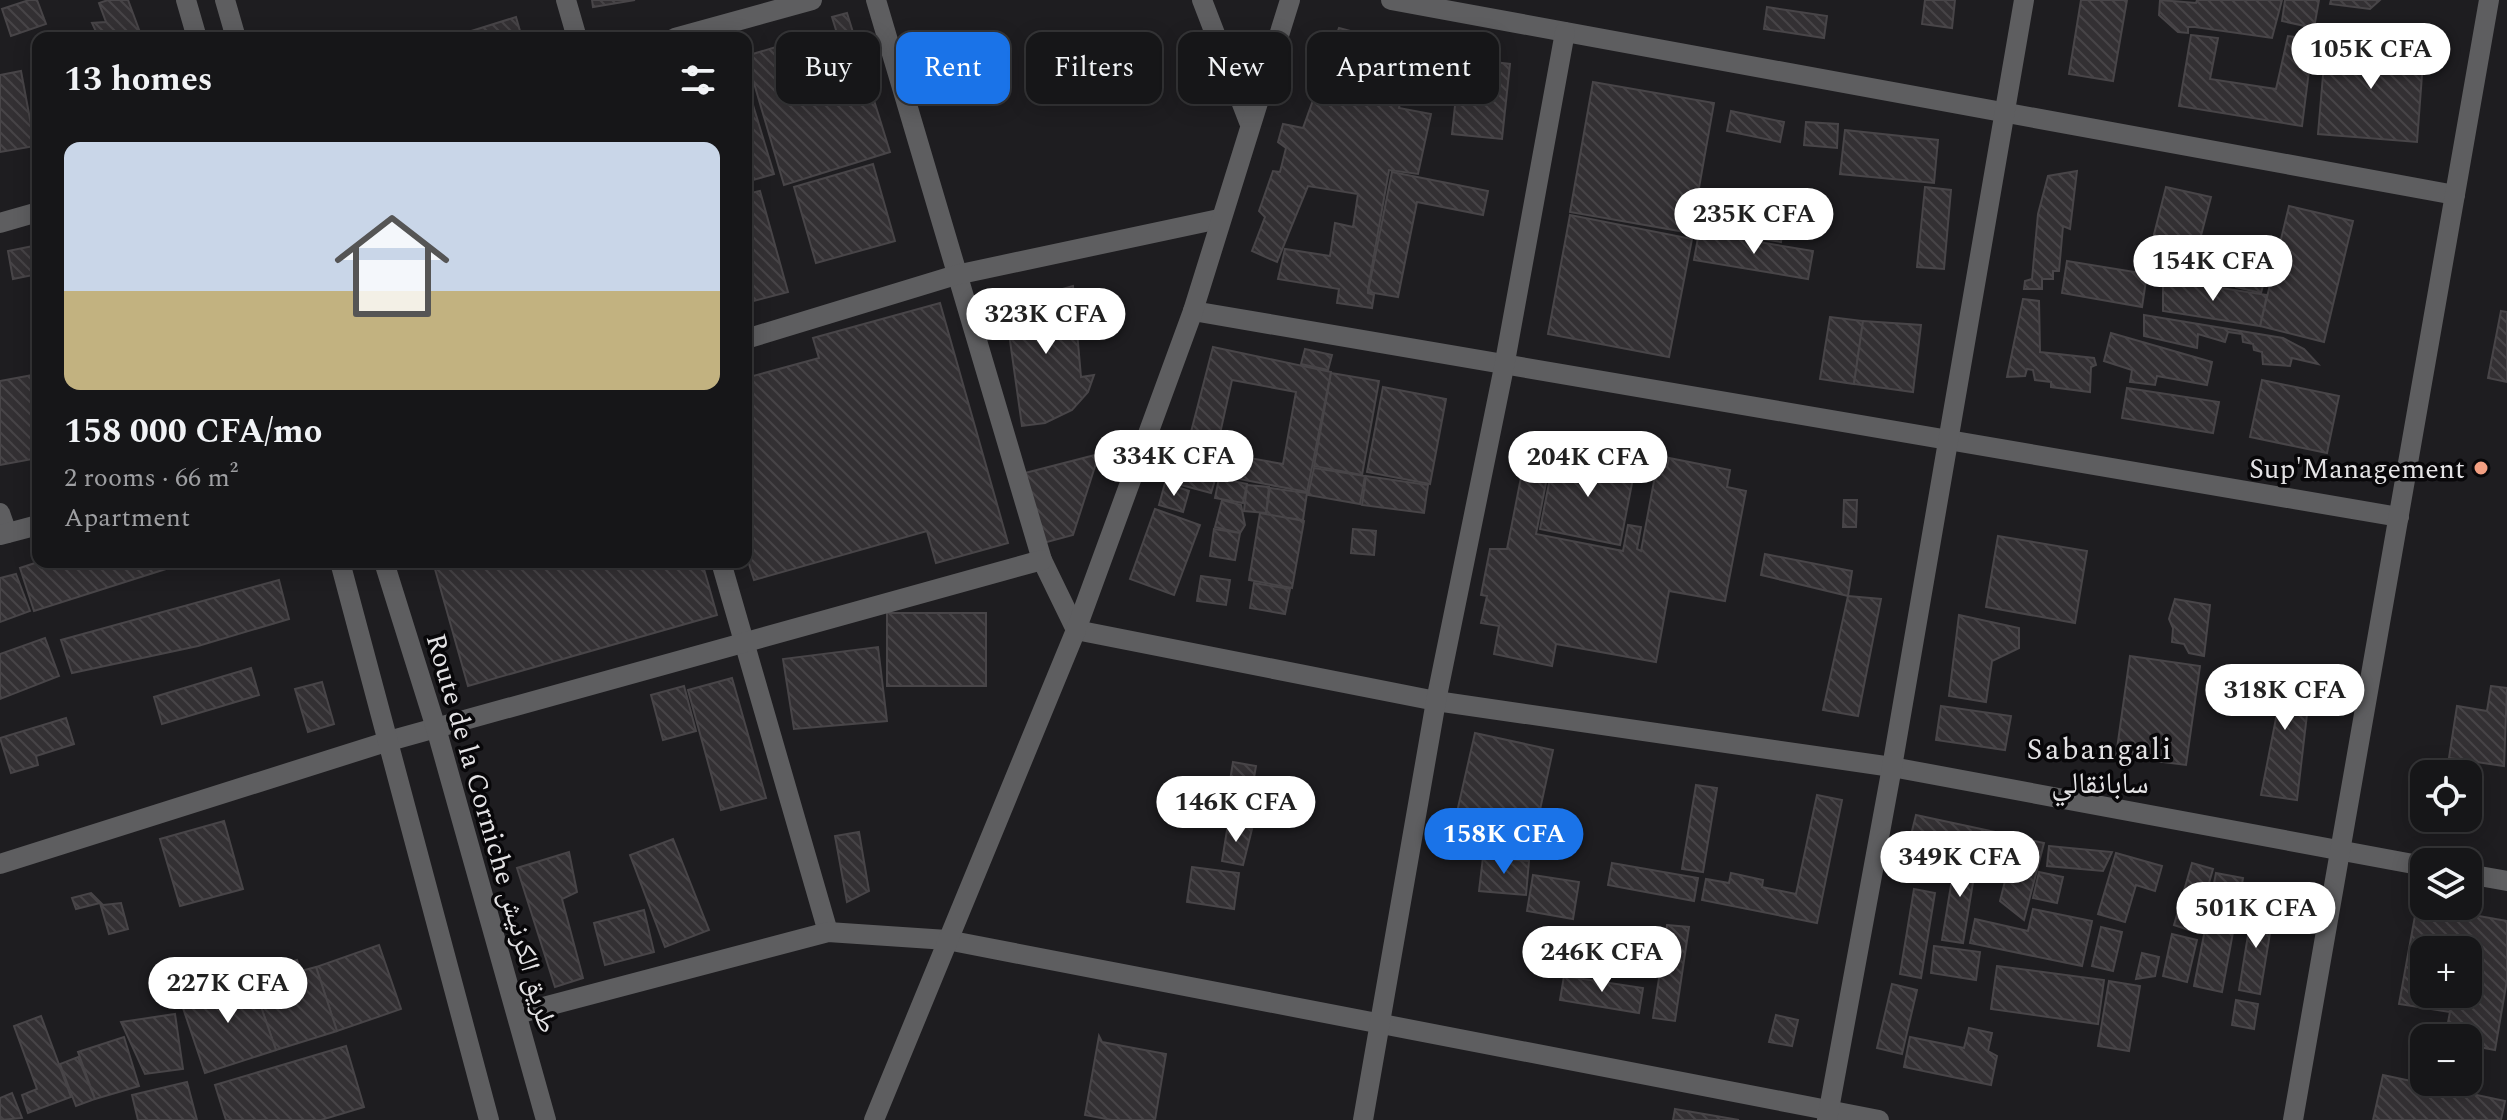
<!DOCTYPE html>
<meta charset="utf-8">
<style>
body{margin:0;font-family:Spectral,"Noto Naskh Arabic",serif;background:#1f1f21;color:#f1f3f6;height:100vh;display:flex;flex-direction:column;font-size:30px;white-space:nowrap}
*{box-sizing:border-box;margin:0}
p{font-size:26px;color:#9e9fa2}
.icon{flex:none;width:44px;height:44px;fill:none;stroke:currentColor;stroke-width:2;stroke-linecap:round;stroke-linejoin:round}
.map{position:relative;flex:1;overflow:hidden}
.details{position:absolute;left:32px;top:32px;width:720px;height:536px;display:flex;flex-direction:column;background:#161618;border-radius:16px;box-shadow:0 4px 20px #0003,0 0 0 2px #353537}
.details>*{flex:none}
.guide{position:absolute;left:776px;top:32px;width:760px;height:72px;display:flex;gap:16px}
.fabs{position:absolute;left:2410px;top:760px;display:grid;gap:16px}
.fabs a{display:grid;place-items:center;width:72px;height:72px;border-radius:16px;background:#161618;box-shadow:0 4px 20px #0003,0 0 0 2px #353537;font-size:40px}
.price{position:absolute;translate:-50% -68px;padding:0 18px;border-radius:28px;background:#fff;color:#222;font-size:26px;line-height:52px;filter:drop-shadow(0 2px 4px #0008)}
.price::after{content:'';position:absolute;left:50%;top:48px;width:24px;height:18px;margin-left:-12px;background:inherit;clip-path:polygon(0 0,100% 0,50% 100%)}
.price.selected{background:#1a73e8;color:#fff}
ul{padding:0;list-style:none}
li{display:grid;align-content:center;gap:16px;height:424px;padding:0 32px}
li span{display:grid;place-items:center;height:248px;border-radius:16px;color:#555}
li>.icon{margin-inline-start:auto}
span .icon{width:144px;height:144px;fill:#fffc;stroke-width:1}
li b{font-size:34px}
h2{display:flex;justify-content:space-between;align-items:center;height:96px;padding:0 32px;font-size:34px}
.tag{padding:0 28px;border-radius:16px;background:#161618;box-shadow:0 4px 20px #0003,0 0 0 2px #353537;font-size:28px;line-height:72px}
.tag.selected{background:#1a73e8;color:#fff}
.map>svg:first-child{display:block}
</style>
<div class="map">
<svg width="2507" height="1120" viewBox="0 0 2507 1120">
<defs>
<pattern id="building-back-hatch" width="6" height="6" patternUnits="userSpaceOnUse" patternTransform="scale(2)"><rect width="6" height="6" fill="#333033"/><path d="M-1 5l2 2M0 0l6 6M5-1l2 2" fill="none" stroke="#474447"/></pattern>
</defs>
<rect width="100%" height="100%" fill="#1e1d20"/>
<!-- building -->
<g fill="url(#building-back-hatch)" stroke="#484548" stroke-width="2" fill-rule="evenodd">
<path d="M29,0H37L46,24L11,36L2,9Z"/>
<path d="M108,0H128L141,35L99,38L92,23L106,22L99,3Z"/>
<path d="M592,0H635L593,7Z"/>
<path d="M1925,0H1955L1952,28L1922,24Z"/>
<path d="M2081,0H2127L2113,81L2069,74Z"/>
<path d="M2160,0L2196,3L2197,0H2282L2272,38L2195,27H2188V33L2178,32L2159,15Z"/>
<path d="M2285,0H2319L2314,28L2282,21Z"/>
<path d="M2331,0H2380L2370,9L2330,4Z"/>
<path d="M1767,7L1827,16L1824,38L1764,29Z"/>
<path d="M847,13L890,152L784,185L746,56L776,47L778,55L815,44L817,50L840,43L832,17Z"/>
<path d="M516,17L522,38H449Z"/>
<path d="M1339,28L1362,34V49L1410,56L1399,108L1431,114L1418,174L1389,170L1368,289V293L1374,295L1372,308L1337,303L1339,289L1278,279L1285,249L1330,256L1335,223L1353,227L1358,194L1308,186L1277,262L1252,251L1265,217L1259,211L1273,171L1280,172L1286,148L1278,142L1283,124L1303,128Z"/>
<path d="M2191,35L2218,38L2210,79L2276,89L2288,36L2313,39L2302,126L2179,106Z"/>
<path d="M2326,40L2424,48L2417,142L2318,134Z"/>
<path d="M1460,58L1510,64L1502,139L1452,134Z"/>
<path d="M21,71L35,146L0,152V75Z"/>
<path d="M746,82L774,174L746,182Z"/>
<path d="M1593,82L1714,103L1691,233L1570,212Z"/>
<path d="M1731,111L1784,122L1780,142L1727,131Z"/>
<path d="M1806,122L1838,124L1837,148L1804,145Z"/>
<path d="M1845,130L1938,140L1934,183L1840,174Z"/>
<path d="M873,164L895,241L816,263L794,187Z"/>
<path d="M2077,171L2070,229L2063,226L2059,271H2053V279H2042V289H2024L2025,281L2032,279L2038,214L2048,176Z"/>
<path d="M1392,172L1488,191L1483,215L1417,202L1398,297L1368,292Z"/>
<path d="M1925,187L1951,190L1944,269L1917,267Z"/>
<path d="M2166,187L2211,197L2197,251L2180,247L2173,277L2145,270Z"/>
<path d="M760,191L788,292L746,303V194Z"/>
<path d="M2289,206L2353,221L2324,342L2260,326Z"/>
<path d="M1739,207L1785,213L1781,242L1735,235Z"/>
<path d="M1570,215L1692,239L1669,357L1548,334Z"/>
<path d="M1699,232L1813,251L1808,279L1694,260Z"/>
<path d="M2249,238L2274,244L2261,293L2236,287Z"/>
<path d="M38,245V274L13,279L8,251Z"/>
<path d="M2067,261L2147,274L2142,307L2062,293Z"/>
<path d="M2192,263L2236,270L2234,285L2190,277Z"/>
<path d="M2163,279L2267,295L2260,326L2163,311Z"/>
<path d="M1073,286L1081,377L1094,375L1088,392L1072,410L1045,423L1022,426L1005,305Z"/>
<path d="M2023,299L2039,301L2040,352L2094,358L2096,365L2091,367L2090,392L2051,387V382L2035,380L2033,370L2027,369L2025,376L2007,377Z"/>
<path d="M940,303L1008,543L936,563L927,531L754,580L746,554V378L819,358L813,338Z"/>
<path d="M2501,311L2507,312V382L2488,378Z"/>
<path d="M2144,315L2283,338L2304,349L2318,364L2292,358L2290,366L2263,364L2262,352L2254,350L2253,344L2243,342L2242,334L2228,332L2225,342L2198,334L2197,348L2144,336Z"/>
<path d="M1830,317L1863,321L1854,384L1820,379Z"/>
<path d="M1863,321L1921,325L1913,392L1854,384Z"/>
<path d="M2111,333L2212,362L2207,385L2157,376L2155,385L2130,382L2132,370L2104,361Z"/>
<path d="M1213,347L1331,372L1307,492L1203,472L1205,450L1283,464L1296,392L1232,380L1219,438L1191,432Z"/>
<path d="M1305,349L1332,355L1328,370L1301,364Z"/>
<path d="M1331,373L1379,381L1362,475L1314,466Z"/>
<path d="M38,374V458L0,465V381Z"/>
<path d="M2262,380L2339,396L2327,453L2250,437Z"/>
<path d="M1383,387L1446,399L1430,484L1367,472Z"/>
<path d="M2127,388L2219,402L2213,433L2122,418Z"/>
<path d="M1182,439L1206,446L1199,472L1216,477L1211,493L1170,482Z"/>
<path d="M1526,452L1551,457L1536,534L1623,551L1628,525L1641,527L1637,549L1641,551L1657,465L1667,467L1669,458L1730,470L1727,487L1746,491L1725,601L1669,591L1656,662L1556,644L1552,666L1494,654L1499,626L1481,623L1487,596L1481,595L1490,549H1507Z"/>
<path d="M1555,453L1635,468L1620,545L1540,529Z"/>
<path d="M1099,454L1073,535L1043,543L1025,473Z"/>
<path d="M1314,468L1365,476L1360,504L1308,495Z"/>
<path d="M1366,476L1428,485L1424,513L1362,505Z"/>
<path d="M1219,478L1247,484L1243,503L1215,498Z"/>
<path d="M1165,483L1189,491L1183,512L1159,505Z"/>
<path d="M1247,485L1269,487L1266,513L1244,511Z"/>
<path d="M1270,488L1307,493L1303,520L1266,515Z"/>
<path d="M1222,500L1241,505L1245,525L1240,533L1215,527Z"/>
<path d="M1844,500H1857L1856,527H1843Z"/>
<path d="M1155,509L1200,525L1174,595L1130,579Z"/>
<path d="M1260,513L1304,521L1292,588L1249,580Z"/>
<path d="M1214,529L1240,533L1235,560L1210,556Z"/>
<path d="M1353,529L1376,531L1374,555L1351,553Z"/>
<path d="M1998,536L2087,551L2075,623L1986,607Z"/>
<path d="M1765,554L1852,571L1848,596L1761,575Z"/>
<path d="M38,562H188L34,611L20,568Z"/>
<path d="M433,562H702L717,615L468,686Z"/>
<path d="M16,574L30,611L0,622V578Z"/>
<path d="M1201,576L1230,580L1226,605L1197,601Z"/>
<path d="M279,580L289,619L198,646L72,673L61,640Z"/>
<path d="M1254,583L1290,589L1285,614L1250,608Z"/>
<path d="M1848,596L1881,599L1858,716L1823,710Z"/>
<path d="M2175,599L2210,605L2204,656L2189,653L2184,644L2172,642L2173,628L2169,619Z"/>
<rect x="887" y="613" width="99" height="73"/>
<path d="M1959,615L2019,628V648L1992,661L1986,702L1949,696Z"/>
<path d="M45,638L59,676L0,699V654Z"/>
<path d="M878,647L887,721L794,729L783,659Z"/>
<path d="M2130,656L2200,666L2186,765L2116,756Z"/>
<path d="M251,668L259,695L162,724L154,697Z"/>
<path d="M2261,671L2311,680L2297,800L2261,795L2278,708L2253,702Z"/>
<path d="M732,678L766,798L721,810L688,690Z"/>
<path d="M322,682L334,724L308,732L295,689Z"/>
<path d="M684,686L696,731L663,740L651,695Z"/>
<path d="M2491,686L2507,688L2504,766L2449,758L2457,706L2487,711Z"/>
<path d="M1941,706L2011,716L2005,750L1936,740Z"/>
<path d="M66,718L74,744L36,756L38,765L11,773L0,738Z"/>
<path d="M1475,733L1553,750L1531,851L1452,834Z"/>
<path d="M1233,762L1256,766L1247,818L1203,811L1209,778L1230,781Z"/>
<path d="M1696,785L1717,788L1703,872L1682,869Z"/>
<path d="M1817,795L1842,800L1817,923L1702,900L1706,879L1729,883L1731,873L1763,880L1762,887L1796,894Z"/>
<path d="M1916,815L2000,833L1996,854L1911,835Z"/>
<path d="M224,821L243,889L180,906L160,839Z"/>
<path d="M1228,824L1252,829L1243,865L1222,861Z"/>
<path d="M859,832L869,891L847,902L835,836Z"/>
<path d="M2016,837L2044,843L2024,920L2000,901Z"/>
<path d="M673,839L709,930L665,947L630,855Z"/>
<path d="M2049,846L2112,852L2103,871L2047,866Z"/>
<path d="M569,852L577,892L562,899L583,978L555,987L517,868Z"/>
<path d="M2116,853L2162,866L2155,891L2136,885L2125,922L2098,914Z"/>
<path d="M1956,855L1977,858L1963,943L1942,940Z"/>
<path d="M1483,857L1529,861L1526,895L1479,891Z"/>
<path d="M1612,863L1698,878L1694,901L1608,885Z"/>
<path d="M2192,863L2213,869L2195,932L2174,925Z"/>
<path d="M1192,867L1239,873L1234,909L1187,902Z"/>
<path d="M2039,872L2063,877L2057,903L2033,898Z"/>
<path d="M2216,873L2243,878L2222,992L2194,986Z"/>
<path d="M1533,875L1579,882L1573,919L1527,911Z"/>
<path d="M1914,889L1935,893L1921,978L1900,974Z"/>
<path d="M91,893L103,905L121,903L128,929L109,934L100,903L76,909L72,898Z"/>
<path d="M2253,905L2274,909L2260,994L2239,990Z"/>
<path d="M2417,905L2507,921V980L2495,1050L2468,1045V1038H2445L2450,1012L2399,1004ZM2424,950H2468V994H2424Z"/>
<path d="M2033,909L2092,921L2082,966L1970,943L1975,919L2028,931Z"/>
<path d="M644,910L654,952L605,965L594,923Z"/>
<path d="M1667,925L1689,927L1675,1021L1653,1018Z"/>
<path d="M2101,927L2122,932L2113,971L2092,966Z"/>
<path d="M2172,934L2197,940L2187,982L2163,976Z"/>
<path d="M379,945L401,1009L337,1031L316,967Z"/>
<path d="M1934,946L1980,952L1976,980L1931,973Z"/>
<path d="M2142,953L2159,957L2155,976L2136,979Z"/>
<path d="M297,960L301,971L316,967L337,1031L276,1050L250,975Z"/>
<path d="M1997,966L2104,980L2098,1024L1991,1009Z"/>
<path d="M250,975L276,1050L205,1073L181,1002Z"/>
<path d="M1564,976L1643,988L1639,1013L1560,1000Z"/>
<path d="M2109,981L2140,986L2129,1051L2098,1046Z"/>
<path d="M1892,984L1917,990L1902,1054L1877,1048Z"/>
<path d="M2236,1000L2258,1004L2254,1029L2232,1025Z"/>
<path d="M175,1014L183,1069L145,1074L121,1022Z"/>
<path d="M1776,1015L1798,1020L1792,1046L1769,1042Z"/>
<path d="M41,1016L71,1097L28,1113L22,1095L37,1089L14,1026Z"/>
<path d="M1969,1028L1992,1033L1988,1051L1997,1056L1991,1085L1904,1067L1910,1037L1964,1048Z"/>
<path d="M1099,1036L1102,1042L1166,1054L1155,1120H1112L1085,1115Z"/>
<path d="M124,1037L139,1086L95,1099L78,1052Z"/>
<path d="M346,1046L364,1107L321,1120H226L215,1085Z"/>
<path d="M78,1057L95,1099L76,1106L60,1064Z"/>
<path d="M2383,1075L2505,1101L2501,1120H2373Z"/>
<path d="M187,1082L197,1120H138L132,1095Z"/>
<path d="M12,1093L22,1118L0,1120V1098Z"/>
<path d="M1675,1109L1739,1120H1673Z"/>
</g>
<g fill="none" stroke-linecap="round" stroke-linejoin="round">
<!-- minor -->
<g stroke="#5e5e60" stroke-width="20">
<path d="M566,0L577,38"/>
<path d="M876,0L1042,560L1076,630L1436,701L1892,767L2424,866"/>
<path d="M1202,0L1249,122"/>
<path d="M1391,0L2455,195"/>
<path d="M675,38L812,0"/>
<path d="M0,223L38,212"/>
<path d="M1193,311L2399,517"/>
<path d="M746,339L956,275L1219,219"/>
<path d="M0,513L7,533"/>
<path d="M0,535L38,525"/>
<path d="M721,562L828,932"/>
<path d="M0,864L389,741L1042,560"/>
<path d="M2468,874L2507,881"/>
<path d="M517,1014L828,932L947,940L1879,1120"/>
<path d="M874,1120L1076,630L1193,311L1290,0"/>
<path d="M1363,1120L1436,701L1504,367L1565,32"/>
<path d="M1827,1120L1892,767L2024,0"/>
<path d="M2293,1120L2489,0"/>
</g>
<!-- tertiary -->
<g stroke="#5e5e60" stroke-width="20">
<path d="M186,0L197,38"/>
<path d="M225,0L236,38"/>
<path d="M340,562L489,1120"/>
<path d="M384,562L436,728L546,1120"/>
</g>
</g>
<!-- markers -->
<circle fill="#f39f82" stroke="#080709" stroke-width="3" cx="2481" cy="468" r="8"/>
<g text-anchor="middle" stroke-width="7" stroke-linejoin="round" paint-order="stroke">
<!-- poi labels -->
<g font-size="28" fill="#e4e3e5" stroke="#080709" text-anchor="end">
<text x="2465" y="478">Sup'Management</text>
</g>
<!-- street labels -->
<g font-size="28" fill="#e4e3e5" stroke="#080709">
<text transform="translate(493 833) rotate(74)" y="10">Route de la Corniche طريق الكرنيش</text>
</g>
<!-- neighbourhood labels -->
<g font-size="30" letter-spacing="2" fill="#e4e3e5" stroke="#080709">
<text x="2100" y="759">Sabangali<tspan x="2100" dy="34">سابانقالي</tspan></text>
</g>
</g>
</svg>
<div class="fabs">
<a><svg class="icon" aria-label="locate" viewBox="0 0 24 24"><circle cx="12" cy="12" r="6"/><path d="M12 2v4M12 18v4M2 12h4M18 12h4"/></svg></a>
<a><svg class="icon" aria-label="layers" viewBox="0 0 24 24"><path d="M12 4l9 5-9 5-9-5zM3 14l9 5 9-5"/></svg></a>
<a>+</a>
<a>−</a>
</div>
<b class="price" style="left:2371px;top:91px">105K CFA</b>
<b class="price" style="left:1754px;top:256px">235K CFA</b>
<b class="price" style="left:2213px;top:303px">154K CFA</b>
<b class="price" style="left:1046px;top:356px">323K CFA</b>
<b class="price" style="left:1174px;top:498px">334K CFA</b>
<b class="price" style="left:1588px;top:499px">204K CFA</b>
<b class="price" style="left:2285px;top:732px">318K CFA</b>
<b class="price" style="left:1236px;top:844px">146K CFA</b>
<b class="price selected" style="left:1504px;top:876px">158K CFA</b>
<b class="price" style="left:1960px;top:899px">349K CFA</b>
<b class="price" style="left:2256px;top:950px">501K CFA</b>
<b class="price" style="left:1602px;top:994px">246K CFA</b>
<b class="price" style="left:228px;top:1025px">227K CFA</b>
<div class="guide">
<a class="tag">Buy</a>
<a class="tag selected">Rent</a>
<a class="tag">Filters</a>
<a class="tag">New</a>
<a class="tag">Apartment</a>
</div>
<section class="details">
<h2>13 homes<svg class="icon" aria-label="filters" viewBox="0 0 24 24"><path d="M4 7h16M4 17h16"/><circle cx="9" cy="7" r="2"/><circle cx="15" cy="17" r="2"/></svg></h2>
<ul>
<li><span style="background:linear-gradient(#c9d6e8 60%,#c2b280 0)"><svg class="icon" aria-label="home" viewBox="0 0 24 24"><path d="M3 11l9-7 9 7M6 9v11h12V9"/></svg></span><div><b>158 000 CFA/mo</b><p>2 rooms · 66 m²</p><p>Apartment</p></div></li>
</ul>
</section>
</div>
